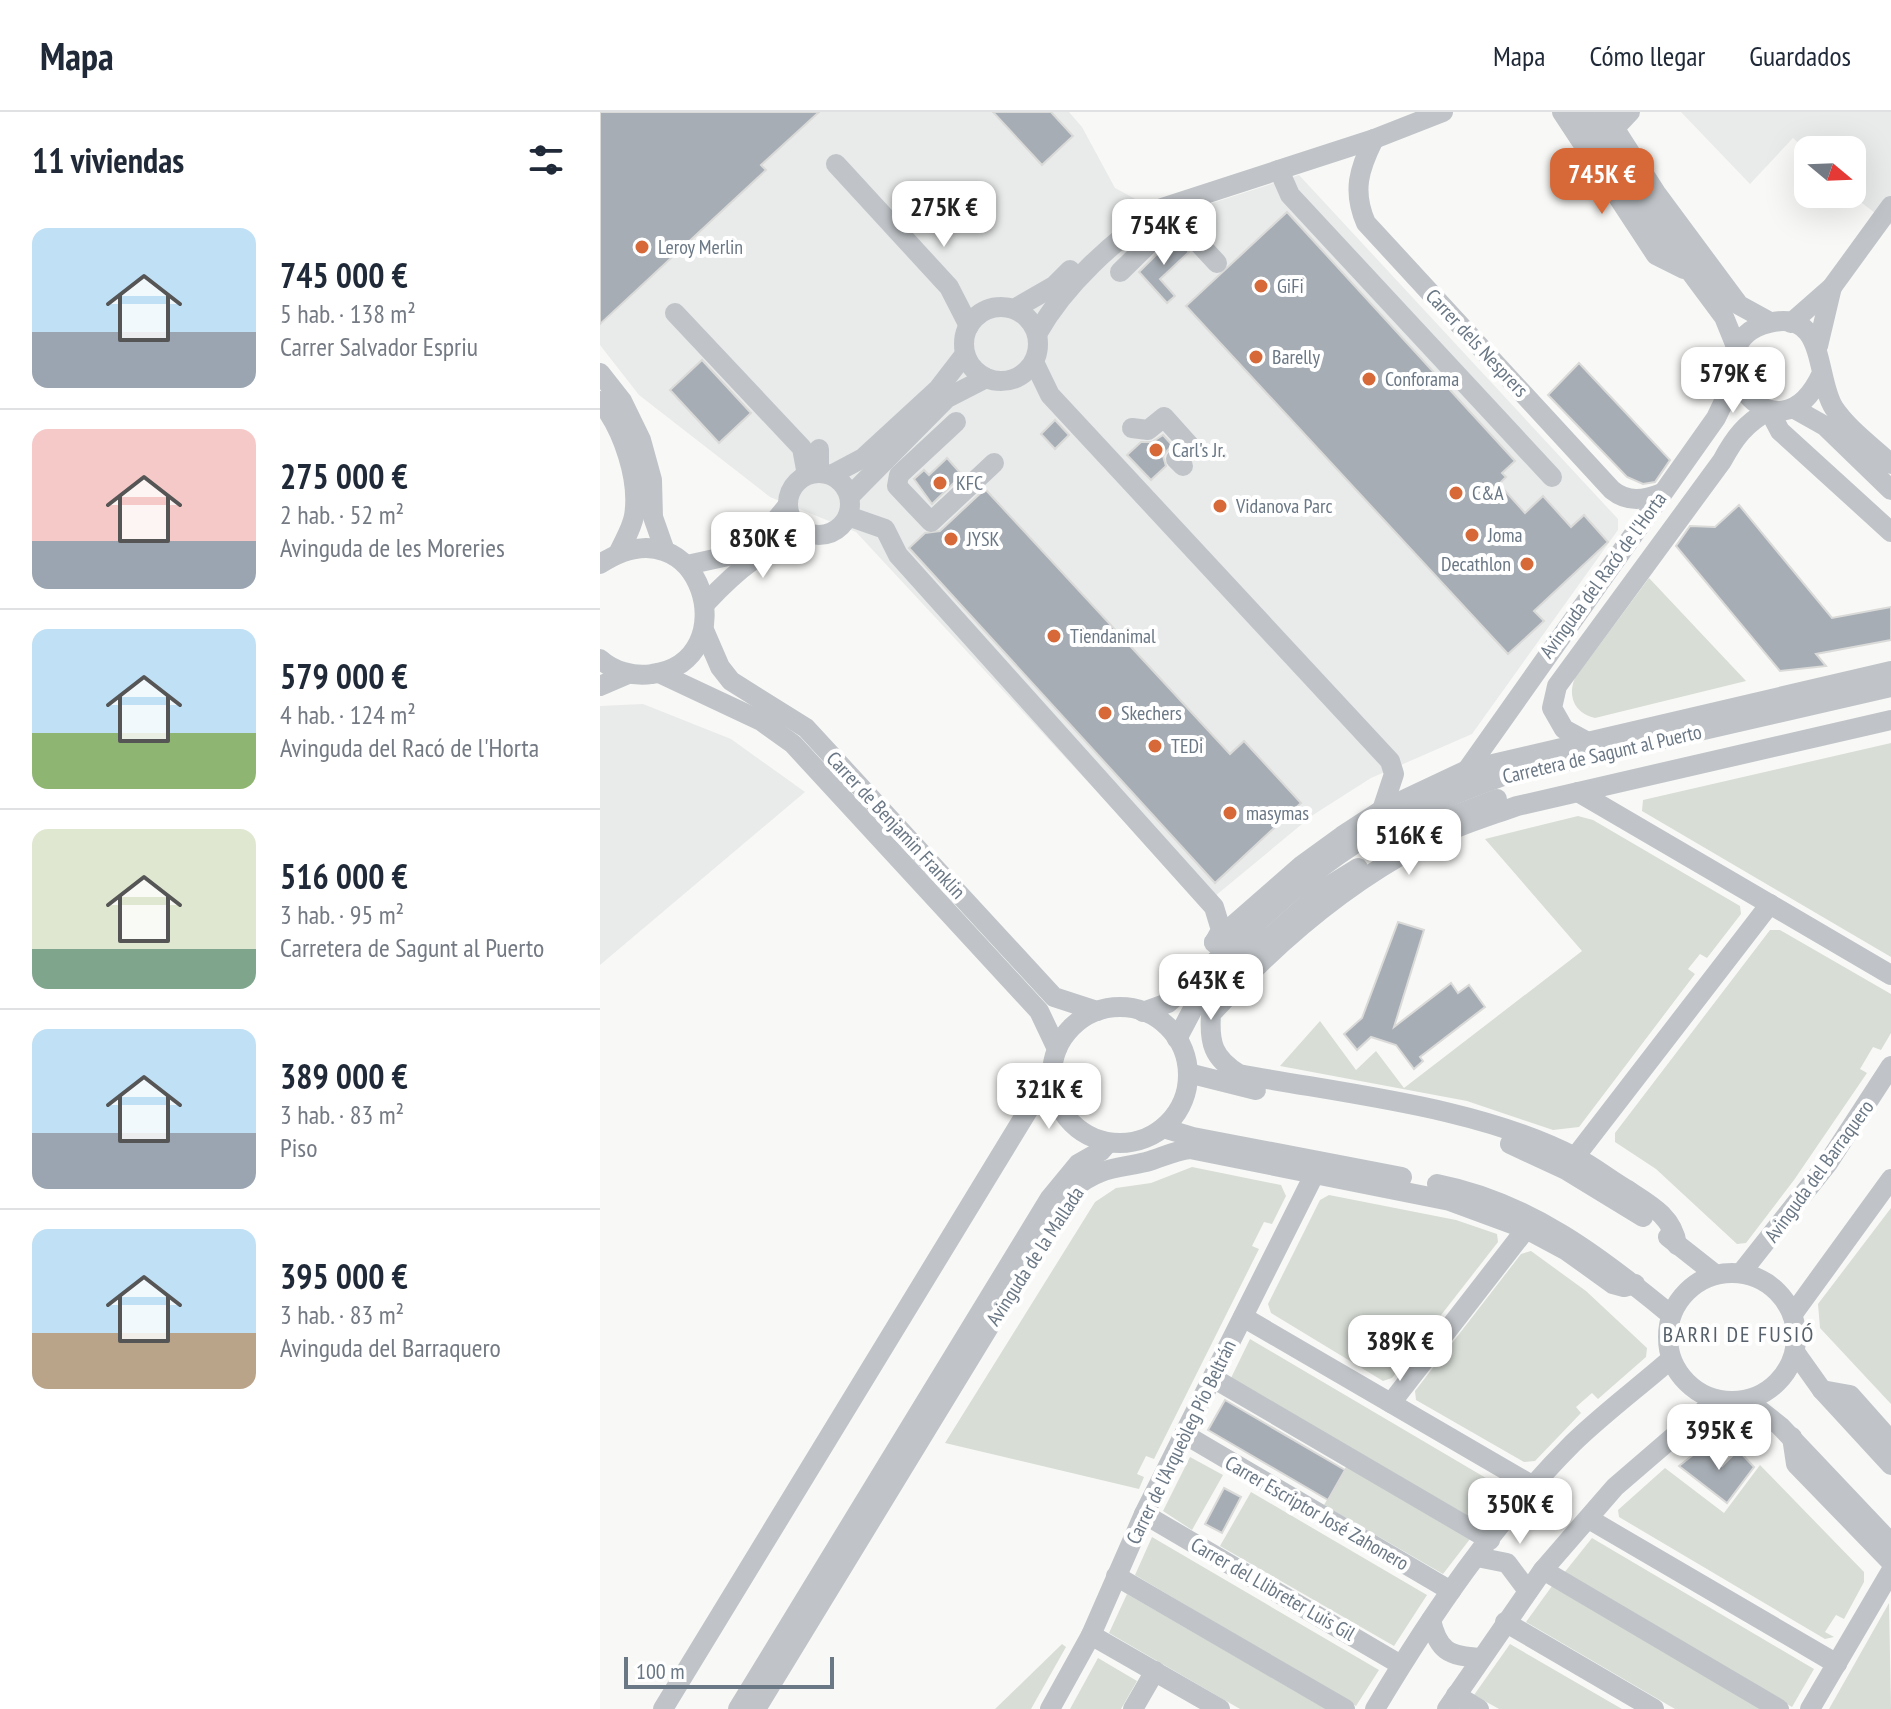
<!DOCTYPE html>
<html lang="es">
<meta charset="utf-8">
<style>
body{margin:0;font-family:"PT Sans Narrow",sans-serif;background:#f2f2f3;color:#1f2937;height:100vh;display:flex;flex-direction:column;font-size:30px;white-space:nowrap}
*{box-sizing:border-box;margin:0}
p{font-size:26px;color:#747a83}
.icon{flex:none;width:44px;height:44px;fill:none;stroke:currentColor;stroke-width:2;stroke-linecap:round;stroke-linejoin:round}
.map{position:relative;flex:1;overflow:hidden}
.side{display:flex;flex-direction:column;background:#fff;width:600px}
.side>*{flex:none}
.needle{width:52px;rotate:109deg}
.buttons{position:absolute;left:1194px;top:24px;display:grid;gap:16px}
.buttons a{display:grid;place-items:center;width:72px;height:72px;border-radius:16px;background:#fff;box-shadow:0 8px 32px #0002;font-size:40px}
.scale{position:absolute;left:24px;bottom:20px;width:210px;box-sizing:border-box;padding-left:8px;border:4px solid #6a7785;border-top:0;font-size:22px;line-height:28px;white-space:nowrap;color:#6a7785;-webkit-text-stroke:6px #fff;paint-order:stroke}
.price{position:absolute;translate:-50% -68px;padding:0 18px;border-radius:16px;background:#fff;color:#222;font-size:26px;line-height:52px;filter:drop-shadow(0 2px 4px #0008)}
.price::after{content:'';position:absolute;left:50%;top:48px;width:24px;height:18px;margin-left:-12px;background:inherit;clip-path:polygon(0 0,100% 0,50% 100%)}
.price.active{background:#d76938;color:#fff}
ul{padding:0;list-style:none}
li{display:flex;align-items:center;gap:24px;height:200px;padding:0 32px}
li+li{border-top:2px solid #e0e1e3}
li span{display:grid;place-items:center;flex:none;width:224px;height:160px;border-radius:16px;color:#555}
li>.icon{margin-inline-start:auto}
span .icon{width:96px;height:96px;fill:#fffc;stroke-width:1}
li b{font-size:34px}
h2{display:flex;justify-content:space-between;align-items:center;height:96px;padding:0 32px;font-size:34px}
header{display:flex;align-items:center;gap:48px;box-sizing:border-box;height:112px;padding:0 40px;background:#fff;border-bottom:2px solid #e0e1e3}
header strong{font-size:38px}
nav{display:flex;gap:44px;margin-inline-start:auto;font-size:28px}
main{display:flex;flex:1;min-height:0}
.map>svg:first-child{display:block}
</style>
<header>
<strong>Mapa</strong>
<nav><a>Mapa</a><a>Cómo llegar</a><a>Guardados</a></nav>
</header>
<main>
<section class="side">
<h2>11 viviendas<svg class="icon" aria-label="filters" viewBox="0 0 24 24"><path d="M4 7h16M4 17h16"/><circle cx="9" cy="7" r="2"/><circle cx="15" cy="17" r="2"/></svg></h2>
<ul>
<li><span style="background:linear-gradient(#bfe0f5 65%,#9aa5b1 0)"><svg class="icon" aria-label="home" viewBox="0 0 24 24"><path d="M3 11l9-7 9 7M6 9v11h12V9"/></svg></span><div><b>745 000 €</b><p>5 hab. · 138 m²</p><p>Carrer Salvador Espriu</p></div></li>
<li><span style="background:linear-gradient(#f6c9c9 70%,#9aa5b1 0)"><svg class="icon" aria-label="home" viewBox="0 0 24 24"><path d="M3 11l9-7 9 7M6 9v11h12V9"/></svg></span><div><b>275 000 €</b><p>2 hab. · 52 m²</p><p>Avinguda de les Moreries</p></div></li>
<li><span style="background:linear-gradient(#bfe0f5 65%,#8fb573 0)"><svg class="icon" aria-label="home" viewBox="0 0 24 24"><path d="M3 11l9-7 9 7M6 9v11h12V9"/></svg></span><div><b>579 000 €</b><p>4 hab. · 124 m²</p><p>Avinguda del Racó de l'Horta</p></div></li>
<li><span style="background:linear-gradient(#dfe7d0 75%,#7fa58c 0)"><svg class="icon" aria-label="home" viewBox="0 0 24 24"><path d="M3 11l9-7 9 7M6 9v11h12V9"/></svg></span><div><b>516 000 €</b><p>3 hab. · 95 m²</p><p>Carretera de Sagunt al Puerto</p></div></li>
<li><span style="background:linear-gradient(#bfe0f5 65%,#9aa5b1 0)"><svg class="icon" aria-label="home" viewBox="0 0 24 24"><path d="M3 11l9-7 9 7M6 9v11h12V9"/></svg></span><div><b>389 000 €</b><p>3 hab. · 83 m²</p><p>Piso</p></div></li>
<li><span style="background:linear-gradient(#bfe0f5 65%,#b9a48a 0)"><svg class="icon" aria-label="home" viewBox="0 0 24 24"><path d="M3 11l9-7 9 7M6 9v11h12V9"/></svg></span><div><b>395 000 €</b><p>3 hab. · 83 m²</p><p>Avinguda del Barraquero</p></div></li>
</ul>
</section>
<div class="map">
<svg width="1291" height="1597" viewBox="0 0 1291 1597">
<rect width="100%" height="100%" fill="#f8f9f6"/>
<!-- built -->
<g fill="#e9eaea">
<path d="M0,0H469L482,15L515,76L569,105L699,63L1018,407V418L872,622L771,666L713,703L603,794L256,420L170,385L39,283L0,233Z"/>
<path d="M1081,0H1291V113L1250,82L1252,38L1208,40L1193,26L1150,72Z"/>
<path d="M43,592L131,627L205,680L0,853V594Z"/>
</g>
<!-- green -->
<g fill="#d8ddd6">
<path d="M1049,466L1146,569L995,606C975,602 967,584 975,566Z"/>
<path d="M1291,631V845L1042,699L1043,688Z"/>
<path d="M978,704L993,708L1140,794L1141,802L1107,846L1100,842L1088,857L1095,862L979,1015L953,1018L867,989L680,954L720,909L756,958L776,939L804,976L982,839L885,727Z"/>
<path d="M1170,818H1180L1291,882V921L1281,938L1273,935L1260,957L1267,961L1194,1068L1146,1131L1137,1132L1056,1057L1015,1030V1021Z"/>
<path d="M592,1055L681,1073L686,1084L672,1112L664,1110L652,1134L659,1137L554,1347L546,1344L537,1362L544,1365L539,1377L345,1331L495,1090L516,1076L551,1071Z"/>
<path d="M729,1083L856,1108L897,1122L898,1130L792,1266L783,1269L671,1201L668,1192L720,1088Z"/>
<path d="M1291,1096V1292L1220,1216L1218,1192Z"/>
<path d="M931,1139L986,1179L1047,1236L1046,1245L998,1287L992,1281L976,1295L981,1301L935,1349L924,1350L816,1288L815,1279L921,1142Z"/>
<path d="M650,1227L908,1379L882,1413L631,1266Z"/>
<path d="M590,1345L623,1363L592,1418L563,1399Z"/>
<path d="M747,1353L870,1427L843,1462L724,1393Z"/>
<path d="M1160,1353L1264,1460V1470L1244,1507L1236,1503L1225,1520L1234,1525L1225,1527L1019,1405L1018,1398L1065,1356L1124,1401Z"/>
<path d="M651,1380L827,1483L794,1534L620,1434Z"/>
<path d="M552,1425L779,1558L756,1594L535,1463Z"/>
<path d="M992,1426L1214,1557L1192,1595L964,1461Z"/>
<path d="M952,1474L1161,1597H1075L926,1510Z"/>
<path d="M527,1482L726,1597H640L509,1521Z"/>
<path d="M1289,1491L1291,1597H1229Z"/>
<path d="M462,1532L466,1535L431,1597H395Z"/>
<path d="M910,1532L1022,1597H899L874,1583Z"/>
<path d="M498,1546L537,1569L521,1597H470Z"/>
</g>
<!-- building -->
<g fill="#a6adb4" stroke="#dadad9" stroke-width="2">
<path d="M0,0H219L161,53L166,58L0,212Z"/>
<path d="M393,0H451L473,24L442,53Z"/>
<path d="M687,100L915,349L902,361L906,365L899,372L925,401L943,384L971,415L984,403L1008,430L934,499L944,509L908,542L586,194Z"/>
<path d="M575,124L589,140L560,167L575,184L567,191L539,160Z"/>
<path d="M102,248L151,301L119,331L70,278Z"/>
<path d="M979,251L1070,348L1055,370L1043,372L1027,365L948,283Z"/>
<path d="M455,308L469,323L455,337L441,322Z"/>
<path d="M563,323L572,333L563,344L566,354L551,368L527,343L541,330H552Z"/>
<path d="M347,346L362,363L332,392L314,367L324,358L329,363Z"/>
<path d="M385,377L630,642L644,629L701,691L615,771L309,436L325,421L340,419Z"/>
<path d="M1139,393L1232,506L1291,495V528L1216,542L1226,554L1180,559L1076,434L1090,414L1115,415Z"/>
<path d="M798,810L824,818L794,915L851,871L858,881L869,873L885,895L820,945L823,949L814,957L796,933L771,925L757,938L744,922L762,906Z"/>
<path d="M625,1288L745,1358L728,1388L608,1318Z"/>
<path d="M1103,1335L1122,1354L1138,1338L1154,1355L1127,1391L1079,1354Z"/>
<path d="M624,1376L641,1385L622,1421L605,1412Z"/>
</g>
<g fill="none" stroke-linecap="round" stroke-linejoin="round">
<!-- minor -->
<g stroke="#c0c4c8" stroke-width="20">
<path d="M962,0L1056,143L1084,157"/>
<path d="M982,0L1040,92L1124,205L1137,237"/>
<path d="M1004,0L1056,81L1139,193L1170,210"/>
<path d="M1014,17L1030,0"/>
<path d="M774,27C759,57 752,79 766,111L1012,378C1028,391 1044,388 1062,381"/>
<path d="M236,52L349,175L369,214"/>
<path d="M679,58L690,83L952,365"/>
<path d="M520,160L570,111L581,112L617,151"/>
<circle cx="401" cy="232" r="37"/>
<path d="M414,197L454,174L470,158"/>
<path d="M75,201L202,336L207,363"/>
<path d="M1191,211L1232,175L1291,94"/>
<path d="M437,222C465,172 514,128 562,96L774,27L843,0"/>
<path d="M1218,234L1232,175"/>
<path d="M434,250L450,283L790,649L794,662L782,698"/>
<path d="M0,261L22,289L41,328L52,368L53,405L65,439"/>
<path d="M1222,261C1176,362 1084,232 1169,211C1227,196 1215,267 1234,296C1248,317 1273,335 1291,352"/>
<path d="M0,289C23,317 40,368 34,404C32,416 24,429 19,440"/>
<path d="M1193,296L1225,314L1291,378"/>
<path d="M1169,298L1180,319L1291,420"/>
<path d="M356,310L299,363L297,374L331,410L394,351"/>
<path d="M532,316L548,318L564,305L590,334L576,347L583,354"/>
<circle cx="219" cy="392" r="31"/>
<path d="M219,361V337"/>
<path d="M231,363L263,346L338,277L365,242"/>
<path d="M250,384L347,286L386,266"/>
<path d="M248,404L285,417L298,443L614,795L621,818L614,831"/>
<path d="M0,452C102,385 148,550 52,562C34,565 13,559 0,547"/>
<path d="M87,453L128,444L166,420L188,393"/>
<path d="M106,491C134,461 167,431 209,423"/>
<path d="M104,518L120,555L131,569L206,616L454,885L497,899"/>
<path d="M59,561L161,609L193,632L439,899L457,937"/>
<path d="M0,574L28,562"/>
<path d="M986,629L964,617L952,596L957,574L1122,349C1135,325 1145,312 1169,298"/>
<path d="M867,658L1116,306L1135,266"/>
<path d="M978,680L1291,863"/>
<path d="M837,710L897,687"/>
<path d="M614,830L702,753L742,724L782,698L867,658L1291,559"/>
<circle cx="520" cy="963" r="68"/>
<path d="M543,900L568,891C630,840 686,776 753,733C800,703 850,683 903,664L1291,575"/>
<path d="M577,927L596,891L724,777L758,756"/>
<path d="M588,961L656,978"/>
<path d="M563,1016L593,1025L802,1065"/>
<path d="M910,1032L966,1058L1043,1105"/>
<path d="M975,1045L1170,792"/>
<path d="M837,1072C929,1090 1001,1145 1071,1203"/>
<path d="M1068,1125L1115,1162"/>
<path d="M1077,1133C1073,1104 1049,1092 1026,1077C1009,1067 993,1054 975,1045C879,995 745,982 639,962C613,946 609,931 611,902C670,837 742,774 820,733C850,716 884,706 917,694L1291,608"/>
<circle cx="1132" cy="1225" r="64"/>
<path d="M1141,1161L1228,1051L1291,954"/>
<path d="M1193,1202L1291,1067"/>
<path d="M643,1205L935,1375"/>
<path d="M1195,1240L1222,1278L1291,1353"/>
<path d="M613,1266L890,1428"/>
<path d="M1222,1278L1250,1283L1291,1329"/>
<path d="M1147,1288L1180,1314L1291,1431"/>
<path d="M791,1291L926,1117"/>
<path d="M584,1322L851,1479"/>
<path d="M1192,1325L1196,1352L1291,1450"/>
<path d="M544,1402L801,1553"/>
<path d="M989,1407L1237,1552"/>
<path d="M877,1445L907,1451L928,1479"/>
<path d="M943,1458L1179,1597"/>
<path d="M516,1464L745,1597"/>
<path d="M831,1508C838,1539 849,1544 880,1546"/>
<path d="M905,1510L1054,1597"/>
<path d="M491,1523L620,1597"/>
<path d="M856,1583L879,1597"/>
<path d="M63,1597L452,959"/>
<path d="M138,1597L450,1086L478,1052L501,1039L508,1031"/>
<path d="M156,1597L473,1077C499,1055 516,1057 546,1050C561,1046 573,1039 590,1037L850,1089L926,1117L967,1139L1013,1172L1024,1175L1035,1172"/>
<path d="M450,1597L491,1523L544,1402L714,1063"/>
<path d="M533,1597L555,1559"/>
<path d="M775,1597C831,1503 895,1409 973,1331C1004,1301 1039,1275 1071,1247"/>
<path d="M847,1597L943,1458L1015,1375L1116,1288"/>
<path d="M1210,1597L1291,1459"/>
</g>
</g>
<!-- markers -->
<g fill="#d76938" stroke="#fff" stroke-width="3">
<circle cx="42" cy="135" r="8"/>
<circle cx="661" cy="174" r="8"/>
<circle cx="656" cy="245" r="8"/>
<circle cx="769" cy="267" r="8"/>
<circle cx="556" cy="338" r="8"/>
<circle cx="340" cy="371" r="8"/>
<circle cx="856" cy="381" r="8"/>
<circle cx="620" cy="394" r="8"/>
<circle cx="872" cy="423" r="8"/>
<circle cx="351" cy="427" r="8"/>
<circle cx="927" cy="452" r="8"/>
<circle cx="454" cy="524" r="8"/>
<circle cx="505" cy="601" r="8"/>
<circle cx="555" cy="634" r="8"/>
<circle cx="630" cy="701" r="8"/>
</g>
<g text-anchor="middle" stroke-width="8" stroke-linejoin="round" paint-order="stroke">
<!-- poi labels -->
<g font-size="20" fill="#6a7785" stroke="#fff" text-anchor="start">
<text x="58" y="142">Leroy Merlin</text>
<text x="677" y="181">GiFi</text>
<text x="672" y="252">Barelly</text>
<text x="785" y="274">Conforama</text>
<text x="572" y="345">Carl's Jr.</text>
<text x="356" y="378">KFC</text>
<text x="872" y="388">C&amp;A</text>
<text x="636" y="401">Vidanova Parc</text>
<text x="888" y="430">Joma</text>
<text x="367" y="434">JYSK</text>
<text x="911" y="459" text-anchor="end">Decathlon</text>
<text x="470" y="531">Tiendanimal</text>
<text x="521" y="608">Skechers</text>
<text x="571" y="641">TEDi</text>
<text x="646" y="708">masymas</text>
</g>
<!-- street labels -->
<g font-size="20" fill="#6a7785" stroke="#fff">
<text transform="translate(877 231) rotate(47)" y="7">Carrer dels Nesprers</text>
<text transform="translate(1003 463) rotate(-54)" y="7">Avinguda del Racó de l'Horta</text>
<text transform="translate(1002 642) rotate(-13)" y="7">Carretera de Sagunt al Puerto</text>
<text transform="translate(296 713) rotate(47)" y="7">Carrer de Benjamin Franklin</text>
<text transform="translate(1219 1059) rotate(-54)" y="7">Avinguda del Barraquero</text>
<text transform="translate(435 1144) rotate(-57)" y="7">Avinguda de la Mallada</text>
<text transform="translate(581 1330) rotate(-64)" y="7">Carrer de l'Arqueòleg Pío Beltrán</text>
<text transform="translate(717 1401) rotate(30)" y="7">Carrer Escriptor José Zahonero</text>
<text transform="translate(673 1477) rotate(30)" y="7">Carrer del Llibreter Luis Gil</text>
</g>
<!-- neighbourhood labels -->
<g font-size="22" letter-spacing="2" fill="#57616b" stroke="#fff">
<text x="1139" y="1230">BARRI DE FUSIÓ</text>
</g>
</g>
</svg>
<div class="buttons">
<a><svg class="needle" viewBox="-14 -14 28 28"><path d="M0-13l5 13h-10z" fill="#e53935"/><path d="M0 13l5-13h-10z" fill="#747a83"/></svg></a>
</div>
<div class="scale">100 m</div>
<b class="price active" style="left:1002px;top:104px">745K €</b>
<b class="price" style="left:344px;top:137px">275K €</b>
<b class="price" style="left:564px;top:155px">754K €</b>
<b class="price" style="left:1133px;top:303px">579K €</b>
<b class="price" style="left:163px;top:468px">830K €</b>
<b class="price" style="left:809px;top:765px">516K €</b>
<b class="price" style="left:611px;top:910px">643K €</b>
<b class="price" style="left:449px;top:1019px">321K €</b>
<b class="price" style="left:800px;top:1271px">389K €</b>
<b class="price" style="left:1119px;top:1360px">395K €</b>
<b class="price" style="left:920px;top:1434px">350K €</b>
</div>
</main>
